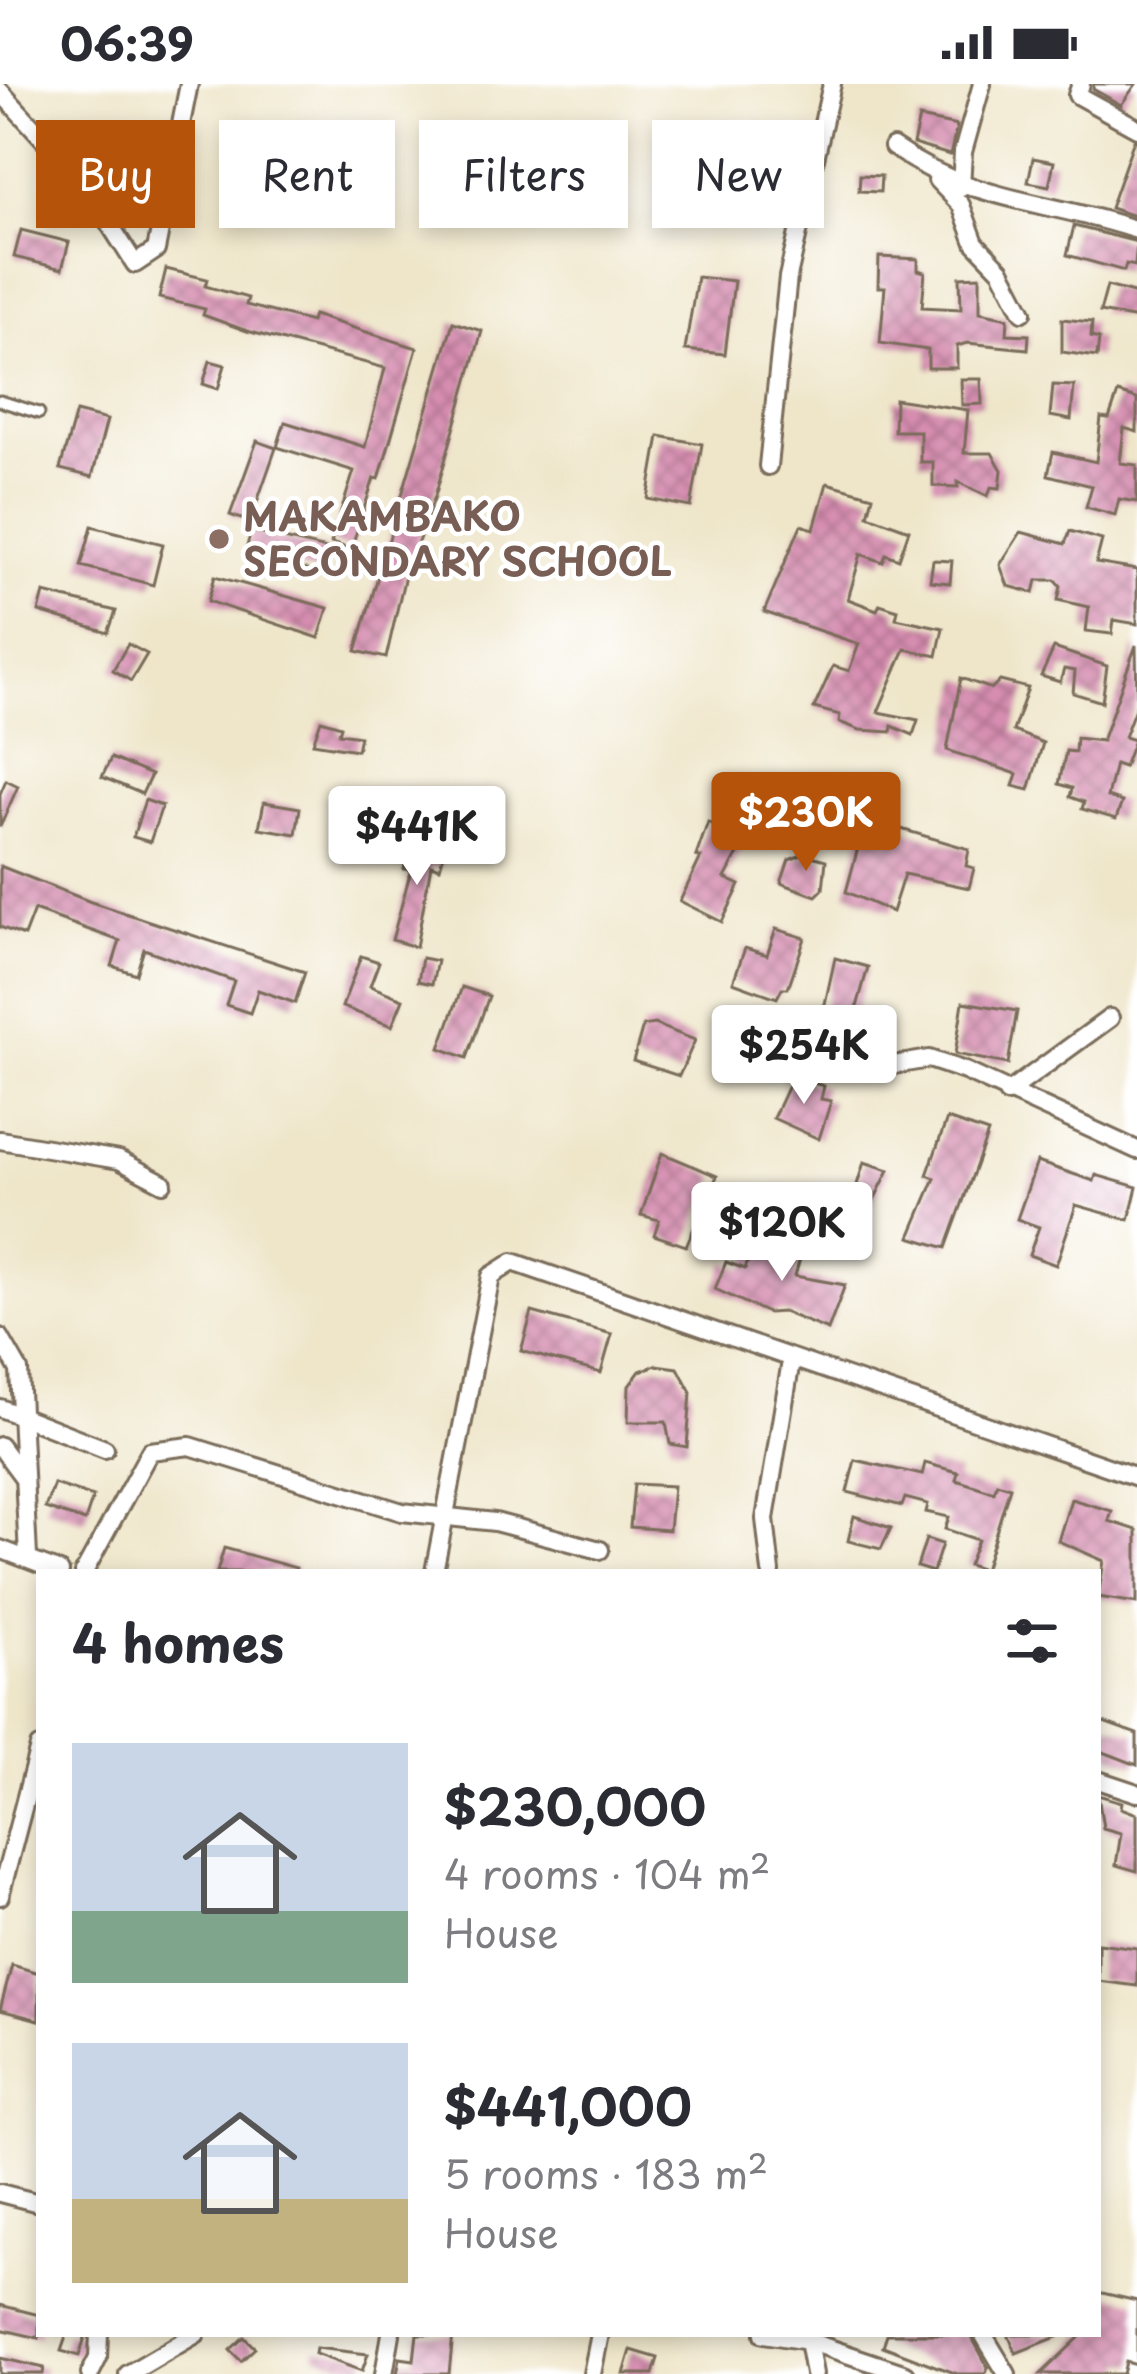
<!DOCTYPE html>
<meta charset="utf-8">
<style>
body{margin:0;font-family:"Playpen Sans",sans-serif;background:#f7f7f7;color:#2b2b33;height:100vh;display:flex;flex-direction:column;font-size:45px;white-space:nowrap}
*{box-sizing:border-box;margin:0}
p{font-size:39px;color:#7c7c81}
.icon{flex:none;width:66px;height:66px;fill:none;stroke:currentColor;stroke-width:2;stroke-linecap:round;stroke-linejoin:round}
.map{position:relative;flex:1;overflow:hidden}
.side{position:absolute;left:36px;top:1485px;width:1065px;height:768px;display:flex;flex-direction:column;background:#fff;border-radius:0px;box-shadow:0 6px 18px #0003}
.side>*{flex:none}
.guide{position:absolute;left:36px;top:36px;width:1065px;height:108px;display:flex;gap:24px}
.price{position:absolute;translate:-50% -102px;padding:0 27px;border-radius:12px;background:#fff;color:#222;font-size:39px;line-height:78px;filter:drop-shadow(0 3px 6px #0008)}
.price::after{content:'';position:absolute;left:50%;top:72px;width:36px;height:27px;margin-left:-18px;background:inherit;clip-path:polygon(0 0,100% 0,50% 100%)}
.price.selected{background:#b45309;color:#fff}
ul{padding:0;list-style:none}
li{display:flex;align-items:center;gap:36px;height:300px;padding:0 36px}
li span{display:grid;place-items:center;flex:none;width:336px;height:240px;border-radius:0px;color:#555}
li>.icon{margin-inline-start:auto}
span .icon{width:144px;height:144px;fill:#fffc;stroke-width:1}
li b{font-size:51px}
h2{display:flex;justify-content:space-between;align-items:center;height:144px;padding:0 36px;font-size:51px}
.tag{padding:0 42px;border-radius:0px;background:#fff;box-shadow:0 6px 18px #0003;font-size:42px;line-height:108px}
.tag.selected{background:#b45309;color:#fff}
.status{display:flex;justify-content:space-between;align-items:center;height:84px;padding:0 60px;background:#fff;direction:ltr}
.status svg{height:33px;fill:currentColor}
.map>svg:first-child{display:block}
</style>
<div class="status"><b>06:39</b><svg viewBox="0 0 49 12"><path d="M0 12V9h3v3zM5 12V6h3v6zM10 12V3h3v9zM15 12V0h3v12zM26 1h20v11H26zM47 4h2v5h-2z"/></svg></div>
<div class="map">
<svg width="1137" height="2290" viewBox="0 0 1137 2290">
<defs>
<pattern id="building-cross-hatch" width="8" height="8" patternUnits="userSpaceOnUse" patternTransform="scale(3)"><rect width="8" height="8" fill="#d68db0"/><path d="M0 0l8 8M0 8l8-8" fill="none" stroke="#af738f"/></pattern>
</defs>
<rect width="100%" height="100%" fill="#fff"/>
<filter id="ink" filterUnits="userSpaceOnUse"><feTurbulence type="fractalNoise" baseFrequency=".00833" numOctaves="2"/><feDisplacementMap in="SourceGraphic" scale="24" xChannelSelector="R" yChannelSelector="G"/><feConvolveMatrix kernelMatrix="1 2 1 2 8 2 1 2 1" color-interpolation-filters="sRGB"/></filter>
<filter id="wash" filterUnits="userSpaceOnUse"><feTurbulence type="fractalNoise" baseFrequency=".004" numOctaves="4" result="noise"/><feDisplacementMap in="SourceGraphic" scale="48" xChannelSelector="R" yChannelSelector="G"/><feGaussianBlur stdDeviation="2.7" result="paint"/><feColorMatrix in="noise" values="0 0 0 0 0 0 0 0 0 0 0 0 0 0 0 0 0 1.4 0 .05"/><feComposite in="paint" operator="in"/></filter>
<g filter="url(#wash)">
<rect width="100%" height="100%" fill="#efe6ca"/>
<g id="blocks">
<!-- building -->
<g fill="url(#building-cross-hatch)">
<path d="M1094,0H1136L1121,21L1093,5Z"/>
<path d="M919,34L957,42L950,71L913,60Z"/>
<path d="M1134,56L1137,57V133L1110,124Z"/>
<path d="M1033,74L1054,78L1049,102L1028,98Z"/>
<path d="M860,91L881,92L880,108L859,107Z"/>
<path d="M1074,142L1137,158L1135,182L1126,180L1124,187L1067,171Z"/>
<path d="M21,146L69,158L62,185L14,173Z"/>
<path d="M879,173L918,175V186L925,188L922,223L961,225L960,193L980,192V228L1008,234L1007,250L1029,251L1028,265L967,259L957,262V284H928V266L880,259L885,203H878Z"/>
<path d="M166,185L207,195L205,202L248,214L246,221L311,238L313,231L417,264L379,395L374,394L351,465L331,459L354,387L277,363L285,338L365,363L385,284L247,247L203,231L205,225L159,214Z"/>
<path d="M697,193L734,197L725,270L685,266Z"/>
<path d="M1107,202L1137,210V235L1100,228Z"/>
<path d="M1062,235L1092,238L1091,253L1099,255L1097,273L1062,268Z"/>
<path d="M453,238L482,247L435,412L404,496L386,574L356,567Z"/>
<path d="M210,277L225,281L218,305L203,300Z"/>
<path d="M961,295H981L982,320L962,321Z"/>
<path d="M1053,301L1074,302L1071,336L1050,332Z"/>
<path d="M1118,309L1137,315V348L1124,344L1120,379L1137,381V418L1119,415L1115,431L1086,423L1092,402L1048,391L1053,368L1096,378L1101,334L1109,335Z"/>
<path d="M895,315L968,326L964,369H992L1002,386L1000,404L991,403L988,412L958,398V403L933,402V378H920V347H894Z"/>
<path d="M76,328L107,336L92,393L60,385Z"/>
<path d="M659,352L702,360L691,423L648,415Z"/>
<path d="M257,357L276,364L250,438L230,431Z"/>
<path d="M827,399L873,412L868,431L909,446L899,475L886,470L883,478L861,470L848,515L877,526L880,520L898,526L896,534L943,544L937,572L905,565L878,628L918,636L913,651L892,642L891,648L860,646L839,638L840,631L814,624L833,582L849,587L859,560L764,528L801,441L814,445Z"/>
<path d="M92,442L163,460L153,501L81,482Z"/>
<path d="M251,447L326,465L321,490L245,470Z"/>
<path d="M1070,447L1102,456L1096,479L1137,486V540L1114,536L1112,550L1086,547L1089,523L1058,516L1061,502L1056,496H1037L1034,509L1008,502L1000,481L1021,448L1065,460Z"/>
<path d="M933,476L952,477L950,499L930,497Z"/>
<path d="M215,492L328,524L319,554L208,517Z"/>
<path d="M44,509L116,527L108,549L39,528Z"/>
<path d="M128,560L147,570L131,597L113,586Z"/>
<path d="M1136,561L1137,619L1124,653L1134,656L1124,683L1115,680L1107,713L1122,718L1116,735L1082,725L1084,718L1070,713L1072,704L1059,700L1066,667L1075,668L1076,654L1102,657Z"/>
<path d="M1054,564L1107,582L1102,618L1073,609L1075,587L1064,585L1060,598L1041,592Z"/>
<path d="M961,594L992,605L1000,597L1028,604L1013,647L1043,659L1029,706L1013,702L1017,690L947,666Z"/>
<path d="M321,636L341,642L339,649L360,652L357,666L313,659Z"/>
<path d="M111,674L151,691L142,710L102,693Z"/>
<path d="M6,696L18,702L0,743V710Z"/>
<path d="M145,716L162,722L150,758L133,753Z"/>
<path d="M264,718L300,724L296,750L259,744Z"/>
<path d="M732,737L750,747L725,794L740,801L722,838L680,817L701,773L696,772L708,738L726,747Z"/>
<path d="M874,737L969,765L966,782L974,784L969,804L904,790L892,828L846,808L862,749L870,750Z"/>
<path d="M413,752L446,761L440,784L431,781L416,863L392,856L411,786L404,785Z"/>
<path d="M804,770L826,776L823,805L816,812L781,799L789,776Z"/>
<path d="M0,782L91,818L305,888L295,919L258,906L250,929L226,921L234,897L144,865L136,890L112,882L120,857L34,826L24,852L0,843Z"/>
<path d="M776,845L805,854L788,904H782L777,914L733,898L745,864L767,871Z"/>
<path d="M361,872L379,878L370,902L403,915L392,942L342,923Z"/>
<path d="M422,874L437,877L432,900L418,897Z"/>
<path d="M835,874L868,883L854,934L823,929Z"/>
<path d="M462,903L489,912L467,974L440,964Z"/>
<path d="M963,918L1017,927L1008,980L955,970Z"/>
<path d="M654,940L695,956L679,992L633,977L643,942Z"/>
<path d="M792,993L824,1002L821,1015L831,1017L819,1055L773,1034Z"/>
<path d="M947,1035L988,1049L946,1164L910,1153L935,1094L927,1091Z"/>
<path d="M662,1069L717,1092L686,1162L654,1151L659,1136L641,1131Z"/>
<path d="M864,1078L889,1086L872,1120L853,1114Z"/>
<path d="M1037,1078L1094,1097L1096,1091L1137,1103L1129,1136L1076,1121L1056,1181L1029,1171L1039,1143L1017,1135Z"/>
<path d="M784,1144L807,1150L795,1192L845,1201L828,1246L783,1228L768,1229L715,1205L726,1178L745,1185L752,1166L774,1174Z"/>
<path d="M532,1228L612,1250L601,1289L521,1267Z"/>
<path d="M656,1281L678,1284L691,1308L687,1363L670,1360L666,1338H628L629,1302L640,1287Z"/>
<path d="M855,1376L922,1391L925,1379L958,1388L956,1396L994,1408L997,1399L1010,1403L984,1486L968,1481L978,1456L945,1445L949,1433L926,1428L928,1420L905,1414L902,1422L847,1408Z"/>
<path d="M54,1400L93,1413L85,1437L45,1424Z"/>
<path d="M634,1400L673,1402L669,1446L630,1443Z"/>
<path d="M1071,1415L1112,1427L1109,1437L1137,1446V1519L1098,1513L1104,1477L1058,1457Z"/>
<path d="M854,1432L891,1444L881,1465L848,1457Z"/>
<path d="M926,1455L942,1460L933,1488L917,1483Z"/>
<path d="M224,1464L296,1484L295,1488H217Z"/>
<path d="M1098,1636L1137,1650V1681L1098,1666Z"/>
<path d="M1098,1711L1122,1718L1121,1724L1137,1730V1787L1116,1781L1121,1749L1103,1744Z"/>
<path d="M1098,1859L1137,1864V1902L1098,1897Z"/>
<path d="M12,1881L39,1889V1936L0,1926Z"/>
<path d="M1098,2208L1137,2217V2281L1126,2278L1123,2290H1041L1083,2250H1098Z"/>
<path d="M0,2221L39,2231V2254L0,2245Z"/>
<path d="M67,2250H86L79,2272L61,2267Z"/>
<path d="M417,2250H453L449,2290H397L400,2274L414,2276Z"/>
<path d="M887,2250H970L988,2283L985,2290H956L883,2262Z"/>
<path d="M1008,2250H1062V2251L1016,2269Z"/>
<path d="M244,2253L255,2264L241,2277L230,2266Z"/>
<path d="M316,2264L368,2270L362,2287L315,2270Z"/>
<path d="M631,2266L658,2274L653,2290H624Z"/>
<path d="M0,2274L44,2284L43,2290H0Z"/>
</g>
</g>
</g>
<g filter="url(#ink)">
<use href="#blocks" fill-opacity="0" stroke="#7a6c5a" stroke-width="3"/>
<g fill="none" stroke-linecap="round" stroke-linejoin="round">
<!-- lane casing -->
<g stroke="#7a6c5a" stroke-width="15">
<path id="lane" d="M0,317L39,329"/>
</g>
<!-- street casing -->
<g stroke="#7a6c5a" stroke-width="22">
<g id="street">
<path d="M1081,0L1077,11L1137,44"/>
<path d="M0,7L82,97L135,180L156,166L189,0"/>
<path d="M893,63C974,119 1047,116 1137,146"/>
<path d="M937,96L961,121L975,159L1001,186L1023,228"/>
<path d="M961,103L963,68L982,0"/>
<path d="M768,382L788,193L832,0"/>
<path d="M894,981L929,975L965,987L1137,1066"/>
<path d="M1007,1009L1110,934"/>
<path d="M0,1056L119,1076L163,1099"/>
<path d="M0,1253L19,1286L28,1473"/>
<path d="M0,1324L105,1365"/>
<path d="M0,1362L23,1393"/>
<path d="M0,1465L60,1488"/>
<path d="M84,1488L150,1367L190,1362L402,1428L495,1438L600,1466"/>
<path d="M434,1488L491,1192L513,1178L1137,1393"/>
<path d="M771,1488L765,1435L791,1277"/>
<path d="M1098,1696L1137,1709"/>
<path d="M0,1812L39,1663"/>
<path d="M0,2109L39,2119"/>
<path d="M764,2250L808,2257L906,2290"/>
<path d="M983,2250L1007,2290"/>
<path d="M808,2257L814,2290"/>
<path d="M90,2290L98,2274L99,2250"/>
<path d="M128,2290L196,2250"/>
<path d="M384,2290L391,2250"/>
<path d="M592,2290L600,2250"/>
</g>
</g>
<!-- lane -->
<use href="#lane" stroke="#fff" stroke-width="9"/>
<!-- street -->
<use href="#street" stroke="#fff" stroke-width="16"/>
</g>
</g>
<!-- markers -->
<circle fill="#8d6e63" stroke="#fff" stroke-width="4.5" cx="219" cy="455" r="12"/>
<g text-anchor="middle" stroke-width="9" stroke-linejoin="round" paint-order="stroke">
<!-- education labels -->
<g font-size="39" font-weight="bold" fill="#785e54" stroke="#fff" text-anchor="start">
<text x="243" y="447">MAKAMBAKO<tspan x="243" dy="45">SECONDARY SCHOOL</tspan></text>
</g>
</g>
</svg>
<b class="price selected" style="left:806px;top:790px">$230K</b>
<b class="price" style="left:417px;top:804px">$441K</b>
<b class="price" style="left:804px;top:1023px">$254K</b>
<b class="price" style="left:782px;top:1200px">$120K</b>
<div class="guide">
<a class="tag selected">Buy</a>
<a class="tag">Rent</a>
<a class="tag">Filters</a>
<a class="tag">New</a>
</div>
<section class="side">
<h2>4 homes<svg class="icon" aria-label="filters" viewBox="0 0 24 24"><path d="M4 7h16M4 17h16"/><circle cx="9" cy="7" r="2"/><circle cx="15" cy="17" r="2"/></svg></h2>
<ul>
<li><span style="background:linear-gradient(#c9d6e8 70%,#7fa58c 0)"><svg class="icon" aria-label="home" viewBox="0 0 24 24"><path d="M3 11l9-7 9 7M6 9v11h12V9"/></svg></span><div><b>$230,000</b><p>4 rooms · 104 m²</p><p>House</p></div></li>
<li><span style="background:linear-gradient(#c9d6e8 65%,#c2b280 0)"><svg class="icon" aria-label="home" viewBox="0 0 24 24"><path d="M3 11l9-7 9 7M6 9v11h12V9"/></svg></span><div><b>$441,000</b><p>5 rooms · 183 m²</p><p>House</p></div></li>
</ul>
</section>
</div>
